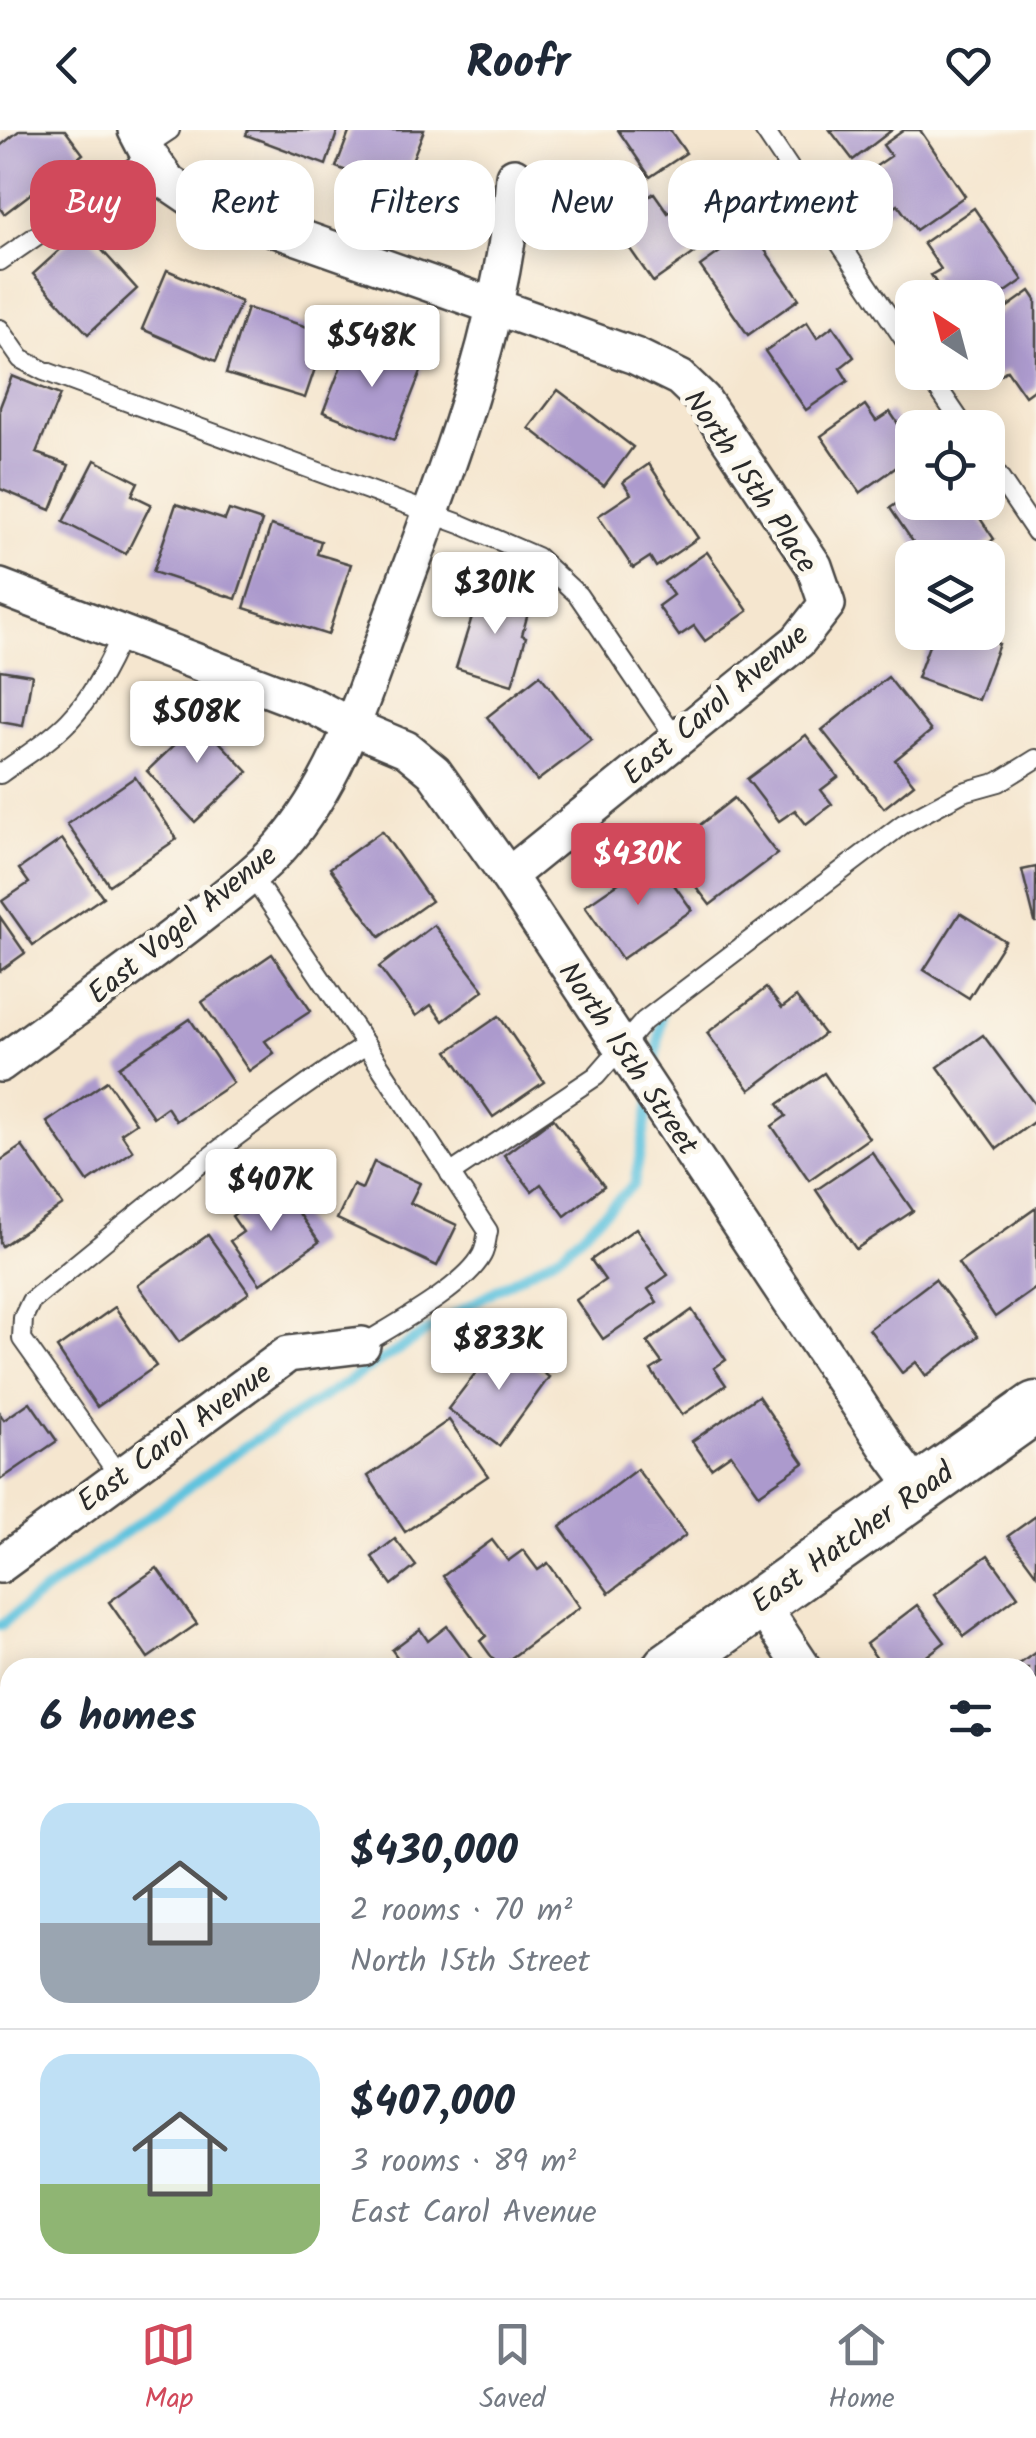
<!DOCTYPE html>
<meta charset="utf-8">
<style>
body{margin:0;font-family:Kalam,sans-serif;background:#f6f6f7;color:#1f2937;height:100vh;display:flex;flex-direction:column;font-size:38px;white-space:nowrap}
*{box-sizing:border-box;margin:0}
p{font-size:32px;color:#747a83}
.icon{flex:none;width:55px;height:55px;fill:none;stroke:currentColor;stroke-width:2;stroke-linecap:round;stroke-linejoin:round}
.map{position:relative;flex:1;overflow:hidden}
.side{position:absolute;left:0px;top:1528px;width:1038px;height:642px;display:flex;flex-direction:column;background:#fff;border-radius:30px 30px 0 0;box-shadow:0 5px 25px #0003}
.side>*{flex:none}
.guide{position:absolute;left:30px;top:30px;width:978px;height:90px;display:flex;gap:20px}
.needle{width:65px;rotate:324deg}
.tools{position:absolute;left:895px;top:150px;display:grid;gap:20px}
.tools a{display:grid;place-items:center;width:110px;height:110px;border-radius:20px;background:#fff;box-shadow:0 5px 25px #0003;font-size:50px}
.price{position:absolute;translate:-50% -85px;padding:0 22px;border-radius:10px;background:#fff;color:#222;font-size:32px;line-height:65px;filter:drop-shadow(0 2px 5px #0008)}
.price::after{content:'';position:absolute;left:50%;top:60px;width:30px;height:22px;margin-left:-15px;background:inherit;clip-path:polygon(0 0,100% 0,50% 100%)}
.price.on{background:#d1495b;color:#fff}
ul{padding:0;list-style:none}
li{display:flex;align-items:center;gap:30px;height:250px;padding:0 40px}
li+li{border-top:2px solid #e0e1e3}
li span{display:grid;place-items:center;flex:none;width:280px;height:200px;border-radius:30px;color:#555}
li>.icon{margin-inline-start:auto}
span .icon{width:120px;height:120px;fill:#fffc;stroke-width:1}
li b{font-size:42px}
h2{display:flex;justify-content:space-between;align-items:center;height:120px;padding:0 40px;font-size:42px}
.chip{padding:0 35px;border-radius:30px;background:#fff;box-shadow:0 5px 25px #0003;font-size:35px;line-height:90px}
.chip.on{background:#d1495b;color:#fff}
header{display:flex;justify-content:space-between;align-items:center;height:130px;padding:0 40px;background:#fff;font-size:45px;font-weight:700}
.tabs{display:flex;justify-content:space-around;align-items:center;height:140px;border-top:2px solid #e0e1e3;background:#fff;font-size:28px;color:#747a83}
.tabs a{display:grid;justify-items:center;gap:5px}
.tabs .on{color:#d1495b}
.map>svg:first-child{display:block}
</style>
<header><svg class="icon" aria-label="back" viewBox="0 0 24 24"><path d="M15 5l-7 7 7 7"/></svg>Roofr<svg class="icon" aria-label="heart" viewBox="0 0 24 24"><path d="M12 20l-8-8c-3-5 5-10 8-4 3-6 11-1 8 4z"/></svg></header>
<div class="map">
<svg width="1036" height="2168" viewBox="0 0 1036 2168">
<rect width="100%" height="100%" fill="#fbf7ec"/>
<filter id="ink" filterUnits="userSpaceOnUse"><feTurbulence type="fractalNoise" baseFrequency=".01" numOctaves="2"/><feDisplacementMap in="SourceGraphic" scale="20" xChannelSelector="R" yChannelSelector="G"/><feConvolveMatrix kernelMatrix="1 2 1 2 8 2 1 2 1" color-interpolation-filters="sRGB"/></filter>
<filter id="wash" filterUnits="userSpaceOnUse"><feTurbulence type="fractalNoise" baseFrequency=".0048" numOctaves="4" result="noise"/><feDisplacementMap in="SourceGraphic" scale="40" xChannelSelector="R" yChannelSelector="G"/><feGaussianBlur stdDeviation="2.25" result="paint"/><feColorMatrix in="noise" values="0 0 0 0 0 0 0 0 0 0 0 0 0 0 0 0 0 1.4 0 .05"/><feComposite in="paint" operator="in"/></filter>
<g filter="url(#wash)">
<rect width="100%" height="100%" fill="#f5e6cf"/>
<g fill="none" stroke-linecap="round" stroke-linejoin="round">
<!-- stream -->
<g stroke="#60c3de" stroke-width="10">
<path d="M654,947L662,883"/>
<path d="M0,1496L30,1472L244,1317L468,1176L563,1122L634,1054L650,973"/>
</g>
</g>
<g id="blocks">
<!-- building -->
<g fill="#ac9acd">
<path d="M20,0H65L83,24L4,84L0,78V16Z"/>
<path d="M248,0H338L326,35L246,5Z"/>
<path d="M350,0H424L400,61L336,37Z"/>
<path d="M618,0H670L686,23L650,47Z"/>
<path d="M830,0H892L853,30Z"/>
<path d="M904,0H920L965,66L916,100L898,75L888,82L863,45L891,26L883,15Z"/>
<path d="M654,63L668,83L676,78L703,117L653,152L612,93Z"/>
<path d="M974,78L1023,150L993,171L986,160L975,168H946L931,145L941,139L923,113Z"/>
<path d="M83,99L137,159L88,204L33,144Z"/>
<path d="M751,100L799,169L748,205L700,136Z"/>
<path d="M167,140L241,172L216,231L142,199Z"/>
<path d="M1030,161L1036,170V258L1025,266L1007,240L999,246L988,230V191Z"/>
<path d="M247,178L327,203L305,268L226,244Z"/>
<path d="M807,192L817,208L833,196L854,227L840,238L848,251L806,280L765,221Z"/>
<path d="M351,211L422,239L394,310L323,282Z"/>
<path d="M12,246L60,265L36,323L69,335L51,380L0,359V277Z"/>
<path d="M558,260L633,317L604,356L529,298Z"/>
<path d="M865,275L876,291L890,282L912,314V326L860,363L821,306Z"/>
<path d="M95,330L138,352L132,365L151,374L126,424L63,392Z"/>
<path d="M649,334L698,408L656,437L650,427L633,438L598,386L631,364L623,352Z"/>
<path d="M912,363V372H969L994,409L968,428H924L890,378Z"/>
<path d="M176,374L225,390L229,380L262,391L236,469L153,442Z"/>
<path d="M271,395L321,411L317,424L351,434L328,505L244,478Z"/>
<path d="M707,422L748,481L705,511L694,496L679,506L658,476L673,465L664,452Z"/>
<path d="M481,458L531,472L522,505L526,507L512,555L456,538Z"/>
<path d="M934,502H981L979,506L999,514L978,570L917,548Z"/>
<path d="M0,540L32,545L23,596L0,592Z"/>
<path d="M540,545L591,610L537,651L487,587Z"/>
<path d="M888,547L931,601L895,630L914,654L884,678L822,600Z"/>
<path d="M195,574L217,598L211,603L248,642L195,692L147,641L184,606L173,595Z"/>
<path d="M806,605L838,647L821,660L832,674L806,694L795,680L779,691L747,649Z"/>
<path d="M135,647L177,709L109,755L67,694Z"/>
<path d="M734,668L777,724L710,775L668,720Z"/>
<path d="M382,701L431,771L380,807L330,738Z"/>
<path d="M62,709L103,767L33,815L2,771L29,753L19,739Z"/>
<path d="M655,728L692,780L622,829L585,776Z"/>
<path d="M1036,737V792H1035L1022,740Z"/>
<path d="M960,783L1005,811L969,868L924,840Z"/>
<path d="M0,787L25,823L0,841Z"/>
<path d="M434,795L484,860L443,891L431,875L416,886L379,837Z"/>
<path d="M272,824L311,881L265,911L274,923L249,941L202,872Z"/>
<path d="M766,858L782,878L796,867L824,904L750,960L707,903Z"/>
<path d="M499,886L544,952L493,987L448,921Z"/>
<path d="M190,889L233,953L176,991L167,977L153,987L119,937Z"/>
<path d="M983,905L1036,976V990L997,1019L938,937Z"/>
<path d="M824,943L869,1008L809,1050L772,996L786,986L778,974Z"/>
<path d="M107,951L136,993L121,1003L133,1021L88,1052L47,992Z"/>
<path d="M553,988L604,1056L565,1086L541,1054L532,1061L504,1025Z"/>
<path d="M22,1016L63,1075L2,1116L0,1113V1031Z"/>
<path d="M872,1022L913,1081L856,1119L816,1060Z"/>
<path d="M374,1032L420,1053L410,1073L457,1095L437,1136L337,1089L353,1055L362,1059Z"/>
<path d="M278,1053L319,1112L260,1154L230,1111L243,1102L232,1086Z"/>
<path d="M1036,1078V1158L995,1187L958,1133Z"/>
<path d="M636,1098L668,1145L648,1159L657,1172L603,1209L576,1170L605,1150L591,1130Z"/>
<path d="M208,1105L249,1163L179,1212L138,1155Z"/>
<path d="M935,1149L978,1206L926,1246L916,1232L902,1243L869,1199Z"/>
<path d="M115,1177L156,1236L97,1277L57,1218Z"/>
<path d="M692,1180L726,1230L714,1238L726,1255L682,1285L651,1240L662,1233L647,1212Z"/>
<path d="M500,1211L549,1247L499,1316L448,1279Z"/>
<path d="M758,1266L804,1333L759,1364L731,1324L711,1338L692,1311Z"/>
<path d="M30,1272L57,1311L0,1350V1284L4,1290Z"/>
<path d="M449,1290L488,1346L405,1402L368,1346Z"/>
<path d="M637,1339L686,1405L609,1463L560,1397Z"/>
<path d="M1036,1386V1444L1008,1406Z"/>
<path d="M395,1409L416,1436L392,1455L372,1427Z"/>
<path d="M492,1410L508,1431L523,1420L538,1440L548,1433L580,1477L499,1537L480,1511L486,1506L443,1446Z"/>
<path d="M988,1425L1018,1466L964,1506L934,1465Z"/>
<path d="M157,1438L197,1494L148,1528L109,1472Z"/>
<path d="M917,1475L945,1512L911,1538H884L866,1514Z"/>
<path d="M447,1496L478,1538H405L392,1520L420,1499L428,1511Z"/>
<path d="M1036,1522V1578L1033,1580L1028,1572V1538H1014Z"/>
<path d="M1036,1723V1795L1028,1783V1729Z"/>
<path d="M0,1770L10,1776V1811L0,1827Z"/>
<path d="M1036,2023V2098L1028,2104V2028Z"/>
<path d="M185,2160H258L264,2168H191Z"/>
<path d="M313,2160H349L337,2168H318Z"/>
<path d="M651,2160H777L783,2168H640Z"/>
<path d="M848,2160H928L932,2166L930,2168H836Z"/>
</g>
</g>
</g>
<g filter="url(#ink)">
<use href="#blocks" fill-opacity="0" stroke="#494744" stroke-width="2.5"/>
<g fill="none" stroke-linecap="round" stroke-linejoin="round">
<!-- lane casing -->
<g stroke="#494744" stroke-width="22">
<g id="lane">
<path d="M764,0L912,221"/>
<path d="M146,16L170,0"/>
<path d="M0,131L116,51L149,25"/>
<path d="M0,199L21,229L44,241L463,395L537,427L578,465L676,609"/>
<path d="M927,242L965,298"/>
<path d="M988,331L1036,402"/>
<path d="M0,644C23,627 49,612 69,591C92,567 109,534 122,504"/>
<path d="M251,745L366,915L488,1101C486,1109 486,1118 482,1125C465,1157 394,1195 362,1215"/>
<path d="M450,1044L596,946L644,891L903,694L963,662L999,652L1036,629"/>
<path d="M120,1347L22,1209L23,1188L31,1171C140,1082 248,991 366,915"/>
<path d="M1028,1603L1036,1597"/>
<path d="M806,2160L812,2168"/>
</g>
</g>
<!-- street casing -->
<g stroke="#494744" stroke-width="40">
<g id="street">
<path d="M136,0L149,25L168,52L196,71L635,226L680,248L703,270L814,436L827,474L798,511L508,746"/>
<path d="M0,457L315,577L351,596L406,619L434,642L508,746L889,1320L919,1361"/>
<path d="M0,934C65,886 132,839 196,789C225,766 257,743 282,715C341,647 365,559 396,476C447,339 505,193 514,46"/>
<path d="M0,1435L288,1224L362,1215"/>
<path d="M760,1473L803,1538"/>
<path d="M1028,1871L1036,1884"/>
<path d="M1028,1917L1036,1911"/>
</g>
</g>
<!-- secondary casing -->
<g stroke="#494744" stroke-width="55">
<g id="secondary">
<path d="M668,1538L1036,1277"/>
<path d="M0,2013L10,2006"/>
</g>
</g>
<!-- lane -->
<use href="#lane" stroke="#fff" stroke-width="18"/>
<!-- street -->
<use href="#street" stroke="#fff" stroke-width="35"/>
<!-- secondary -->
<use href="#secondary" stroke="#fff" stroke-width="50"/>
</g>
</g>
<g text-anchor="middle" stroke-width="10" stroke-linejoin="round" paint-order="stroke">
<!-- street labels -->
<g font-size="30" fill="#2b2b2b" stroke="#fbf7ec">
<text transform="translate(751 351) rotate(56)" y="10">North 15th Place</text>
<text transform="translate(715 574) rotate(-40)" y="10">East Carol Avenue</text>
<text transform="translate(182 794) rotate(-39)" y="10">East Vogel Avenue</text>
<text transform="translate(629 928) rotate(56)" y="10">North 15th Street</text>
<text transform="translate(174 1307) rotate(-36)" y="10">East Carol Avenue</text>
<text transform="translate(852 1407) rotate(-35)" y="10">East Hatcher Road</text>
</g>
</g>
</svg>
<div class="tools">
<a><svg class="needle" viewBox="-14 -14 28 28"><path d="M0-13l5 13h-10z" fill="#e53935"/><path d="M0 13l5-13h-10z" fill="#747a83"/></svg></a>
<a><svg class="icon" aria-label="locate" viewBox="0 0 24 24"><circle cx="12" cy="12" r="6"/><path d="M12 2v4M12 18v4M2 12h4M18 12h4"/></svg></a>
<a><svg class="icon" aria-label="layers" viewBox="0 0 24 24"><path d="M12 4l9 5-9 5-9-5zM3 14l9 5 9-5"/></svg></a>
</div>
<b class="price" style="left:372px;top:260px">$548K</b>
<b class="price" style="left:495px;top:507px">$301K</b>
<b class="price" style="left:197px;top:636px">$508K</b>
<b class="price on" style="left:638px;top:778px">$430K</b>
<b class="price" style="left:271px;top:1104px">$407K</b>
<b class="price" style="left:499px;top:1263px">$833K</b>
<div class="guide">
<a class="chip on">Buy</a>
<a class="chip">Rent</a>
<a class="chip">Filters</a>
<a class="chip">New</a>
<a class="chip">Apartment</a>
</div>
<section class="side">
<h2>6 homes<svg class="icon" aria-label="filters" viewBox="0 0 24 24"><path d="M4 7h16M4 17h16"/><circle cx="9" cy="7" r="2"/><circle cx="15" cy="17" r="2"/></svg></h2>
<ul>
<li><span style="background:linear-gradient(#bfe0f5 60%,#9aa5b1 0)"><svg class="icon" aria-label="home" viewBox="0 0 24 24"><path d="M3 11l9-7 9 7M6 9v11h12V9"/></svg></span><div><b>$430,000</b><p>2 rooms · 70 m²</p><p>North 15th Street</p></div></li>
<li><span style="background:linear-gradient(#bfe0f5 65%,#8fb573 0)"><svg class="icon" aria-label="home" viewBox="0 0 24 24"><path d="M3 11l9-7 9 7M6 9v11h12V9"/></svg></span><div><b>$407,000</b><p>3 rooms · 89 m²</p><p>East Carol Avenue</p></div></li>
</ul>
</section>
</div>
<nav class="tabs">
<a class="on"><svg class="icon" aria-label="map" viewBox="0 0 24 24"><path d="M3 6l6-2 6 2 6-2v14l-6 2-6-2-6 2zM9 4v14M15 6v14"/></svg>Map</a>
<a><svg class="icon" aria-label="saved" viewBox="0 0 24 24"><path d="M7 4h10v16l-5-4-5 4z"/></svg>Saved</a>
<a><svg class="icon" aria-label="home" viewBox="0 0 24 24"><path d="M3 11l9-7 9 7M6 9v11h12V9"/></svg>Home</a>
</nav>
